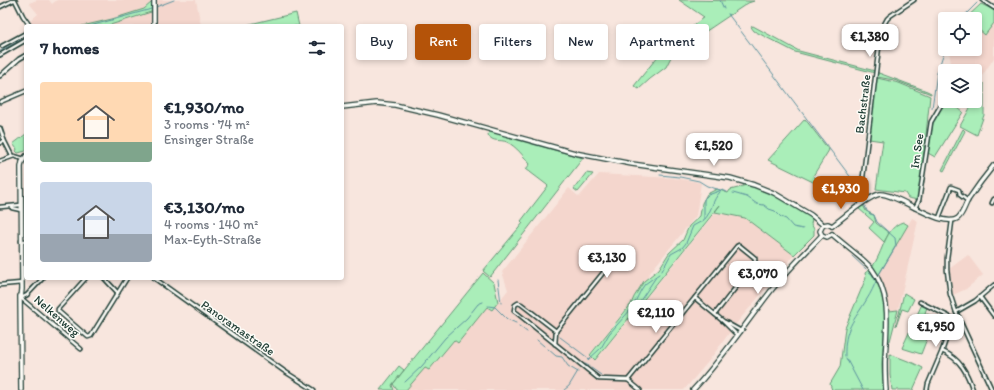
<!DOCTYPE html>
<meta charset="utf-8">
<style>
body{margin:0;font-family:Itim,sans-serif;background:#f6f6f7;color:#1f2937;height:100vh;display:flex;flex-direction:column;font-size:15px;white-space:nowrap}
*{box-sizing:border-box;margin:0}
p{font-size:13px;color:#747a83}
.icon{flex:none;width:22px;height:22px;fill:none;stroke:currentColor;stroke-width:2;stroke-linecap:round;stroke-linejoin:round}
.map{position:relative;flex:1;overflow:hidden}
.side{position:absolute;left:24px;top:24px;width:320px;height:256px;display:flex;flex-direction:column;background:#fff;border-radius:4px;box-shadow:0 2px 6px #0003}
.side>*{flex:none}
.guide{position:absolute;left:356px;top:24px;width:380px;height:36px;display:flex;gap:8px}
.buttons{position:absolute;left:938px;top:12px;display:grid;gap:8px}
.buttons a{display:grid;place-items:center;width:44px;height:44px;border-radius:4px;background:#fff;box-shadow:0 2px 6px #0003;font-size:20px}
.price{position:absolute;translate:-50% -34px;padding:0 9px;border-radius:8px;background:#fff;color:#222;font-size:13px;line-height:26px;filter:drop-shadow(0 1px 2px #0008)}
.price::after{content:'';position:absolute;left:50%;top:24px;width:12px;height:9px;margin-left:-6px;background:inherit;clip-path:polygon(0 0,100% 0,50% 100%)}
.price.active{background:#b45309;color:#fff}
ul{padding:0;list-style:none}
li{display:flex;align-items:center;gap:12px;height:100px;padding:0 16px}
li span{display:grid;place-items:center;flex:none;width:112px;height:80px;border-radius:4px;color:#555}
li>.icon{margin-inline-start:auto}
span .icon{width:48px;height:48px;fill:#fffc;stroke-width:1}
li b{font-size:17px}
h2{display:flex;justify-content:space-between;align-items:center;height:48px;padding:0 16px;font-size:17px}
.chip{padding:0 14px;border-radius:4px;background:#fff;box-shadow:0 2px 6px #0003;font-size:14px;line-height:36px}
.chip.active{background:#b45309;color:#fff}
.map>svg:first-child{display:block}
</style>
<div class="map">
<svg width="994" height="390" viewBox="0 0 994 390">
<rect width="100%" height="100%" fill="#f8e6de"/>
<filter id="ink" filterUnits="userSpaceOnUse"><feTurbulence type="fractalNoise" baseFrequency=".025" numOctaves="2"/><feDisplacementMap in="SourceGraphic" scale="8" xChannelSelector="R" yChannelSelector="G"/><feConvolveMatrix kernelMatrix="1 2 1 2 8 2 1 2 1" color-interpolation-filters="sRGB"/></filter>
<g filter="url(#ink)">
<!-- built -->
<g fill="#f4d6cd">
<path d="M37,0H49L52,4L57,0H152V1L145,9L91,25L82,26H33L30,21L38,14L29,3Z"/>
<path d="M156,0H196L201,26H156Z"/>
<path d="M151,12L152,13V26H107Z"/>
<path d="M994,23V58L980,79L975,77V71H962L951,63L949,52L951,49H975V33L978,29L985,35Z"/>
<path d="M599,174L673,178L694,181L701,183L696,216L652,270L637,291L630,304L589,355L596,360L715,213L745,218L794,255L735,325L708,362L684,390H406L425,367L429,370L454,340L458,343L487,306L492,310L508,290L502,272L569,188L579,197Z"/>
<path d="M912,218L918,221L898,310L889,311L887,298L878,276Z"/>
<path d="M968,255L983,275L966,289L953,295L949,269Z"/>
</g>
<!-- green -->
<g fill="#aaeeb9" stroke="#649676">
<path d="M679,0L754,1L748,3L678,50L671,57L666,67L650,79L639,89L634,86L663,50L704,17Z"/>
<path d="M152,2V13L151,12L107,26H82L112,19L144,9Z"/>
<path d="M981,4L994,10V23L985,35L978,29L975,33V19H965Z"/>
<path d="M296,13L299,26H242Z"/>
<path d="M753,26L799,51L875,71V73L795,52L754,31L751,27Z"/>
<path d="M876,72L927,91L931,93V94L894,80L877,77Z"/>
<path d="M877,78L899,83L930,96L925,144L916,143V145L925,146L918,200L908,198L905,193L876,189L883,141L869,139V135L876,79Z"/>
<path d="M984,83V115L977,135L960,126Z"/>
<path d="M946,101H949L963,112L935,157L928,153L933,122Z"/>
<path d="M805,119L829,150L813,176L856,200L854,202L768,160Z"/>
<path d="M963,129L965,131L944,171L942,170Z"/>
<path d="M489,131L583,158L490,277L483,271L523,223L521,221L548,186L547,185L526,169L530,164C523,156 517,147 507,142C500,139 493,143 488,135Z"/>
<path d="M26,134V151L18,153L16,151L17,149L13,144Z"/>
<path d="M586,173L593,174L578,192L574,189Z"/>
<path d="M748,184L774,195L808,215L812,219L811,224L814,229V235L794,255L745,218L715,212L720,205L595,360L590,355L631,304L634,297L644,281L659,269L669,253L683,240L689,226L700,216L702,203L707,194L717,189L728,193L730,190L738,188Z"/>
<path d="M863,205L866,211L874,215L876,223L889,233L884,242L869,228L874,222L858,208Z"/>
<path d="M903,222L908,225L878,276L876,272L873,275C891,306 883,331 882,365C882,373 883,382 884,390H832L830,384L840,367L845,328L866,278L865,273C867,271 871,269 872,267C883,253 885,227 903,222Z"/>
<path d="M483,273L494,283L498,302L492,310L487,307L458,343L454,340L429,370L425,368L406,390H397L393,384Z"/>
<path d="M904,293L914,299L908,311L902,309L896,326Z"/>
<path d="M922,304L927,307L925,313L935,318L921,354L902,348Z"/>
<path d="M898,310L890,341H888L889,311Z"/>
<path d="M890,354L913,363L923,368L913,390H892L890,375Z"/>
<path d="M399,366L404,370L392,385L394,390H380Z"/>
</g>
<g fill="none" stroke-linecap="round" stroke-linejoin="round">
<!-- stream -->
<g stroke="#5c929e" stroke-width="1">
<path d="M720,0L724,9"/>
<path d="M728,14L855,183L867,211L870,214L874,215L877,222L895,238L896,246L878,276"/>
<path d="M961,19L977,3"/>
<path d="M90,26L148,10L174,0"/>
<path d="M0,51L26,37"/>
<path d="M932,108L937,73L945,49"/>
<path d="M660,175L680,177L699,181L707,186L727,192"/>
<path d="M733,193L747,197L757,204L764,205L769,209L775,211L781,217L786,219L793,227L803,229"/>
<path d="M705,219C712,211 712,200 720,192"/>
<path d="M852,256L866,269"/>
<path d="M662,271L671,254L682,248L686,243L693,226L704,220V199L708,195L722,190"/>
<path d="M869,272L872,274L875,280"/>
<path d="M498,280L501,303"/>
<path d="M488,306L495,307L507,319L516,323"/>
<path d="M634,306L640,301L656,277"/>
<path d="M519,326L527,332"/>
<path d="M560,337L588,358"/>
<path d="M537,340L544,346"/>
<path d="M548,349L556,356L562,357L568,366L578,372"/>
<path d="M845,356C844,328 854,321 867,299C871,293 874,286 877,279"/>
<path d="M846,358L863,390"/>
<path d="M588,360L601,348L609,334L632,308L641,290L645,284L659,274"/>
<path d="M585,364L589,366"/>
<path d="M591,368L601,375"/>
<path d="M405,382L422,366L445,338L467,318L478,304L483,302"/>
<path d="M564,390L569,386L578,371"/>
</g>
<!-- minor casing -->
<g stroke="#1f3d34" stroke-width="5.5">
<g id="minor">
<path d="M15,0L23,16L30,26"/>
<path d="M982,0L994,8"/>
<path d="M0,7L14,0"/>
<path d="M2,46L26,33"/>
<path d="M0,55L26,40"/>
<path d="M0,76L19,59L26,55"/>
<path d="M0,102L26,91"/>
<path d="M0,128L4,140L12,156"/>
<path d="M0,143L4,140"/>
<path d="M0,161L14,156L24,159"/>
<path d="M868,199L863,190L862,185L881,30L887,19L890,16L914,0"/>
<path d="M992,203L994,199"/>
<path d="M0,207L21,205"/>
<path d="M12,208L21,210"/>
<path d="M915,208L919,200L931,122L945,98"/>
<path d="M939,218L951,187L959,190L960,195L968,201"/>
<path d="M952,221L947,258V270L950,294L956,312L992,390"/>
<path d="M21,241H26"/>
<path d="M86,278L58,309V311L88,337L91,336L127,278"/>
<path d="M104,278L118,293"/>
<path d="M154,278L284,371L314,390"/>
<path d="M0,285L22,283"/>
<path d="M980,297L994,316"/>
<path d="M21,298L81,349"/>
<path d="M21,298L27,295L43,278"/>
<path d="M695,298L723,321L737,335"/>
<path d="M920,302L954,319"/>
<path d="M956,312L975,301L994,285"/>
<path d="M725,322L741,331"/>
<path d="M556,331L521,304L518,303L515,305L514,311L517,313L599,379L628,380L640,390"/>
<path d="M556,331L615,258H624L626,254L624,252L621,251L615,258"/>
<path d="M555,344L556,331"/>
<path d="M942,351C961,359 967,373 973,390"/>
<path d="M628,380L737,246L739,245L755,258V263L715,314"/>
<path d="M927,390L928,384L942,351L952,322L954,319L959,317"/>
</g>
</g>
<!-- tertiary casing -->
<g stroke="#1f3d34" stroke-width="6">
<g id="tertiary">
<path d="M20,296L21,390"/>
<path d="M21,298L22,289L21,167L22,162L26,156"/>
<path d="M693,390C723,358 747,321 774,287C789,269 806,252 822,235"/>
</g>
</g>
<!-- secondary casing -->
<g stroke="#1f3d34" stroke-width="6">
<g id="secondary">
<path d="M154,0V26"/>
<path d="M342,107L377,103L395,105L438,115L575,153L632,164L730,178L754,185L774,193L811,215L823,225"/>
<path d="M823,225L820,231L822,235L827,237L832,234"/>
<path d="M823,225L828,224L832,226"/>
<path d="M832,226C843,218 868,196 880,194C897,193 943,230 958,218C963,214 965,205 968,200C976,188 985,176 994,165"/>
<path d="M832,234C845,246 861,256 872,269C893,297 886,330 885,362C885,371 885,381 886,390"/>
</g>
</g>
<!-- minor -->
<use href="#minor" stroke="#fdfcf7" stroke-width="2.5"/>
<!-- tertiary -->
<use href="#tertiary" stroke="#fdfcf7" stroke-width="3.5"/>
<!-- secondary -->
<use href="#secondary" stroke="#fdfcf7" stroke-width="3.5"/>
</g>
</g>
<g text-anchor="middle" stroke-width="3" stroke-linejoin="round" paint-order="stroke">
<!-- street labels -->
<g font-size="12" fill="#1f3d34" stroke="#fdfcf7">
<text transform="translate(863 104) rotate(-83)" y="4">Bachstraße</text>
<text transform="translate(917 151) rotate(-82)" y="4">Im See</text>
<text transform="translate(57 316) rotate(41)" y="4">Nelkenweg</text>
<text transform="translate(238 328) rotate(35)" y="4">Panoramastraße</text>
</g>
</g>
</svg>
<div class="buttons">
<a><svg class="icon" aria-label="locate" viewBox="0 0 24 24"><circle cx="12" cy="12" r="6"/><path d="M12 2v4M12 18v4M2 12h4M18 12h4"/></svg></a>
<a><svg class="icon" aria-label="layers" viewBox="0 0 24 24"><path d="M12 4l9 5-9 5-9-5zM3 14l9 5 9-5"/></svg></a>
</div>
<b class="price" style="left:870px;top:58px">€1,380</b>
<b class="price" style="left:714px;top:167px">€1,520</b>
<b class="price active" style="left:841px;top:210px">€1,930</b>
<b class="price" style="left:607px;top:279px">€3,130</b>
<b class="price" style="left:758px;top:295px">€3,070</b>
<b class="price" style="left:656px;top:334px">€2,110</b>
<b class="price" style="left:936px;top:348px">€1,950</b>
<div class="guide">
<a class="chip">Buy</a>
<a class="chip active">Rent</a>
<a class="chip">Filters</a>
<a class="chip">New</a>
<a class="chip">Apartment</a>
</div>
<section class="side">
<h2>7 homes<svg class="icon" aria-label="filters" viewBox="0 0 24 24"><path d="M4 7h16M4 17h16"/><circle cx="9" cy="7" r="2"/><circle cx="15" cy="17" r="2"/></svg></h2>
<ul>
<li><span style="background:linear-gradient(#ffd9b3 75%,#7fa58c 0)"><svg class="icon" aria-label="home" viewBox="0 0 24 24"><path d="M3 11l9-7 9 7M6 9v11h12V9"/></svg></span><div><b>€1,930/mo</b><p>3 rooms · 74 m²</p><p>Ensinger Straße</p></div></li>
<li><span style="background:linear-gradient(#c9d6e8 65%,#9aa5b1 0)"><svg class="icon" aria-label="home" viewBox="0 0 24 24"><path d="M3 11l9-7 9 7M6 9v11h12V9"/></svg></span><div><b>€3,130/mo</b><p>4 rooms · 140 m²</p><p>Max-Eyth-Straße</p></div></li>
</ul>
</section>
</div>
